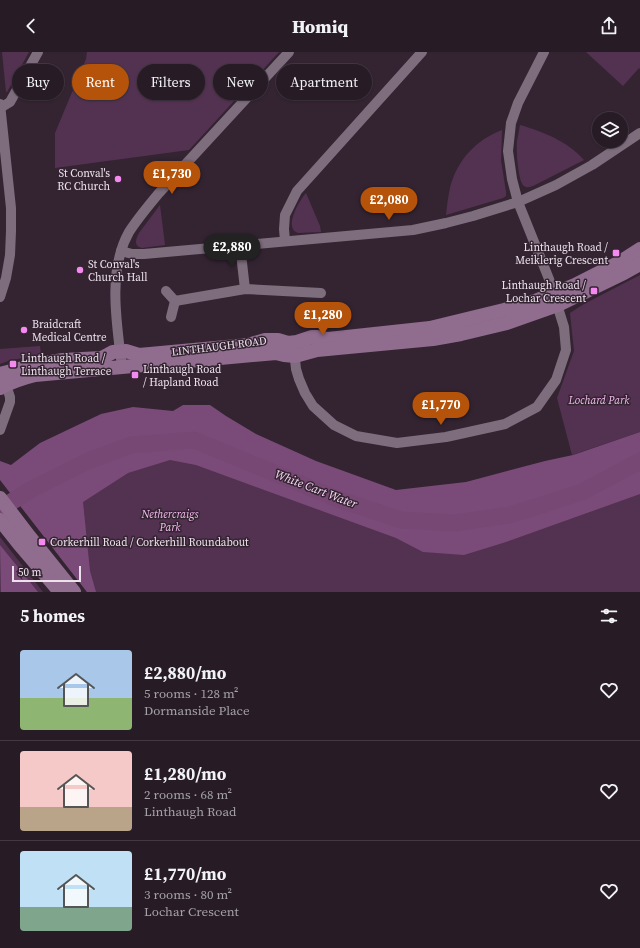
<!DOCTYPE html>
<meta charset="utf-8">
<style>
body{margin:0;font-family:"Source Serif 4",serif;background:#2f242e;color:#f1f3f6;height:100vh;display:flex;flex-direction:column;font-size:15px;white-space:nowrap}
*{box-sizing:border-box;margin:0}
p{font-size:13px;color:#a4a1a7}
.icon{flex:none;width:22px;height:22px;fill:none;stroke:currentColor;stroke-width:2;stroke-linecap:round;stroke-linejoin:round}
.map{position:relative;height:540px;overflow:hidden}
.sheet{display:flex;flex-direction:column;background:#271b26;flex:1}
.sheet>*{flex:none}
.guide{position:absolute;left:12px;top:12px;width:400px;height:36px;display:flex;gap:8px}
.fabs{position:absolute;left:592px;top:60px;display:grid;gap:8px}
.fabs a{display:grid;place-items:center;width:36px;height:36px;border-radius:50%;background:#271b26;box-shadow:0 1px 3px #0004,0 0 0 1px #433943;font-size:20px}
.scale{position:absolute;left:12px;bottom:10px;width:69px;box-sizing:border-box;padding-left:4px;border:2px solid #ede2ec;border-top:0;font-size:11px;line-height:14px;white-space:nowrap;color:#ede2ec;-webkit-text-stroke:3px #342432;paint-order:stroke}
.price{position:absolute;translate:-50% -34px;padding:0 9px;border-radius:14px;background:#b45309;color:#fff;font-size:13px;line-height:26px;filter:drop-shadow(0 1px 2px #0008)}
.price::after{content:'';position:absolute;left:50%;top:24px;width:12px;height:9px;margin-left:-6px;background:inherit;clip-path:polygon(0 0,100% 0,50% 100%)}
.price.active{background:#222;color:#fff}
ul{padding:0;list-style:none}
li{display:flex;align-items:center;gap:12px;height:100px;padding:0 20px}
li+li{border-top:1px solid #433943}
li span{display:grid;place-items:center;flex:none;width:112px;height:80px;border-radius:4px;color:#555}
li>.icon{margin-inline-start:auto}
span .icon{width:48px;height:48px;fill:#fffc;stroke-width:1}
li b{font-size:17px}
h2{display:flex;justify-content:space-between;align-items:center;height:48px;padding:0 20px;font-size:17px}
.pill{padding:0 14px;border-radius:18px;background:#271b26;box-shadow:0 1px 3px #0004,0 0 0 1px #433943;font-size:14px;line-height:36px}
.pill.active{background:#b45309;color:#fff}
header{display:flex;justify-content:space-between;align-items:center;height:52px;padding:0 20px;background:#271b26;font-size:18px;font-weight:800}
.map>svg:first-child{display:block}
</style>
<header><svg class="icon" aria-label="back" viewBox="0 0 24 24"><path d="M15 5l-7 7 7 7"/></svg>Homiq<svg class="icon" aria-label="share" viewBox="0 0 24 24"><path d="M12 15V3M7 8l5-5 5 5M5 13v7h14v-7"/></svg></header>
<div class="map">
<svg width="640" height="540" viewBox="0 0 640 540">
<rect width="100%" height="100%" fill="#342432"/>
<!-- green -->
<g fill="#533251">
<path d="M2,0H29L7,40H6Z"/>
<path d="M87,0H279L189,98L55,116V81L86,7Z"/>
<path d="M586,0H640V17L639,16L623,34Z"/>
<path d="M520,73C544,80 567,89 584,108L533,134C530,135 527,136 524,134C518,130 516,97 517,89C518,84 519,79 520,73Z"/>
<path d="M502,78L501,108L506,140V144L503,146L446,163C447,154 448,145 450,136C457,108 476,88 502,78Z"/>
<path d="M306,141L320,174L321,180L298,181C283,176 299,149 306,141Z"/>
<path d="M160,153L165,193L142,196C133,194 136,187 139,181Z"/>
<path d="M640,223V380L572,403L557,346L574,299L570,261L584,252Z"/>
<path d="M40,294L41,303L11,308L0,312V297Z"/>
<path d="M169,395L398,476L640,417V540H87L19,452Z"/>
<path d="M0,485L43,540H0Z"/>
</g>
<!-- forest -->
<g fill="#7a4b78">
<path d="M183,353H210L226,364L256,382L316,409L396,438L466,430L545,409L573,403L640,380V442L506,490L464,503L423,500L396,486L196,413L170,408L128,421L83,450L90,519L96,540H87L0,428V409L11,413L40,391L101,362L133,355L173,359Z"/>
<path d="M0,493L38,540H1Z"/>
</g>
<g fill="none" stroke-linecap="round" stroke-linejoin="round">
<!-- river -->
<path stroke="#784875" stroke-width="17" d="M0,457L32,437L88,409L131,393L194,388L335,446L401,468L455,471L510,463L582,440L640,409"/>
<!-- street -->
<g stroke="#7e6d7d" stroke-width="10">
<path d="M0,52L11,156V179L10,203L6,226L0,245"/>
<path d="M0,56L10,50L38,0"/>
<path d="M285,189L284,177L285,163L297,139L422,0"/>
<path d="M240,193L245,237"/>
<path d="M121,199L132,202H144L413,178L446,171L473,164L518,150L556,133L592,113L640,81"/>
<path d="M166,239L175,249L171,265"/>
<path d="M175,249L245,237L321,241"/>
<path d="M294,298L296,317L299,327L305,341L313,354L334,373L356,384L397,391L446,385L505,372L537,355L556,328L566,298L564,275L549,227L518,150L512,127L508,99L511,71L518,51L544,0"/>
<path d="M122,315C117,273 107,219 129,180C138,166 149,153 159,141L289,0"/>
<path d="M0,378L10,350V345L4,327"/>
</g>
<!-- secondary -->
<g stroke="#906c8e" stroke-width="14">
<path d="M0,322L38,312L63,308L102,306L113,300L126,299L139,303L248,293L265,288H278L288,291L297,290L312,285H318L328,287L430,276L504,258L535,249L575,233L620,210L640,197"/>
<path d="M0,336C11,330 23,326 35,323L276,301L284,303L295,304L317,298L433,287L461,282L507,271L558,253L624,221L640,212"/>
<path d="M0,446L29,484L74,540"/>
<path d="M0,468L19,492L60,540"/>
</g>
</g>
<!-- markers -->
<g fill="#f489ef" stroke="#342432" stroke-width="1.5">
<circle cx="118" cy="127" r="4"/>
<rect x="612" y="197" width="8" height="8" rx="2"/>
<circle cx="80" cy="218" r="4"/>
<rect x="590" y="235" width="8" height="8" rx="2"/>
<circle cx="24" cy="278" r="4"/>
<rect x="9" y="308" width="8" height="8" rx="2"/>
<rect x="131" y="319" width="8" height="8" rx="2"/>
<rect x="38" y="486" width="8" height="8" rx="2"/>
</g>
<g text-anchor="middle" stroke-width="3" stroke-linejoin="round" paint-order="stroke">
<!-- poi labels -->
<g font-size="11" fill="#ede2ec" stroke="#342432" text-anchor="start">
<text x="110" y="125" text-anchor="end">St Conval's<tspan x="110" dy="13">RC Church</tspan></text>
<text x="608" y="199" text-anchor="end">Linthaugh Road /<tspan x="608" dy="13">Meiklerig Crescent</tspan></text>
<text x="88" y="216">St Conval's<tspan x="88" dy="13">Church Hall</tspan></text>
<text x="586" y="237" text-anchor="end">Linthaugh Road /<tspan x="586" dy="13">Lochar Crescent</tspan></text>
<text x="32" y="276">Braidcraft<tspan x="32" dy="13">Medical Centre</tspan></text>
<text x="21" y="310">Linthaugh Road /<tspan x="21" dy="13">Linthaugh Terrace</tspan></text>
<text x="143" y="321">Linthaugh Road<tspan x="143" dy="13">/ Hapland Road</tspan></text>
<text x="50" y="494">Corkerhill Road / Corkerhill Roundabout</text>
</g>
<!-- street labels -->
<g font-size="11" fill="#ede2ec" stroke="#342432">
<text transform="translate(219 294) rotate(-7)" y="4">LINTHAUGH ROAD</text>
</g>
<!-- park labels -->
<g font-size="11" font-style="italic" fill="#f7bdf3" stroke="#342432">
<text x="599" y="352">Lochard Park</text>
<text x="170" y="466">Nethercraigs<tspan x="170" dy="13">Park</tspan></text>
</g>
<!-- water labels -->
<g font-size="12" font-style="italic" fill="#f7d9f4" stroke="#342432">
<text transform="translate(316 437) rotate(21)" y="4">White Cart Water</text>
</g>
</g>
</svg>
<div class="fabs">
<a><svg class="icon" aria-label="layers" viewBox="0 0 24 24"><path d="M12 4l9 5-9 5-9-5zM3 14l9 5 9-5"/></svg></a>
</div>
<div class="scale">50 m</div>
<b class="price" style="left:172px;top:143px">£1,730</b>
<b class="price" style="left:389px;top:169px">£2,080</b>
<b class="price active" style="left:232px;top:216px">£2,880</b>
<b class="price" style="left:323px;top:284px">£1,280</b>
<b class="price" style="left:441px;top:374px">£1,770</b>
<div class="guide">
<a class="pill">Buy</a>
<a class="pill active">Rent</a>
<a class="pill">Filters</a>
<a class="pill">New</a>
<a class="pill">Apartment</a>
</div>
</div>
<section class="sheet">
<h2>5 homes<svg class="icon" aria-label="filters" viewBox="0 0 24 24"><path d="M4 7h16M4 17h16"/><circle cx="9" cy="7" r="2"/><circle cx="15" cy="17" r="2"/></svg></h2>
<ul>
<li><span style="background:linear-gradient(#a9c7e8 60%,#8fb573 0)"><svg class="icon" aria-label="home" viewBox="0 0 24 24"><path d="M3 11l9-7 9 7M6 9v11h12V9"/></svg></span><div><b>£2,880/mo</b><p>5 rooms · 128 m²</p><p>Dormanside Place</p></div><svg class="icon" aria-label="heart" viewBox="0 0 24 24"><path d="M12 20l-8-8c-3-5 5-10 8-4 3-6 11-1 8 4z"/></svg></li>
<li><span style="background:linear-gradient(#f6c9c9 70%,#b9a48a 0)"><svg class="icon" aria-label="home" viewBox="0 0 24 24"><path d="M3 11l9-7 9 7M6 9v11h12V9"/></svg></span><div><b>£1,280/mo</b><p>2 rooms · 68 m²</p><p>Linthaugh Road</p></div><svg class="icon" aria-label="heart" viewBox="0 0 24 24"><path d="M12 20l-8-8c-3-5 5-10 8-4 3-6 11-1 8 4z"/></svg></li>
<li><span style="background:linear-gradient(#bfe0f5 70%,#7fa58c 0)"><svg class="icon" aria-label="home" viewBox="0 0 24 24"><path d="M3 11l9-7 9 7M6 9v11h12V9"/></svg></span><div><b>£1,770/mo</b><p>3 rooms · 80 m²</p><p>Lochar Crescent</p></div><svg class="icon" aria-label="heart" viewBox="0 0 24 24"><path d="M12 20l-8-8c-3-5 5-10 8-4 3-6 11-1 8 4z"/></svg></li>
</ul>
</section>
